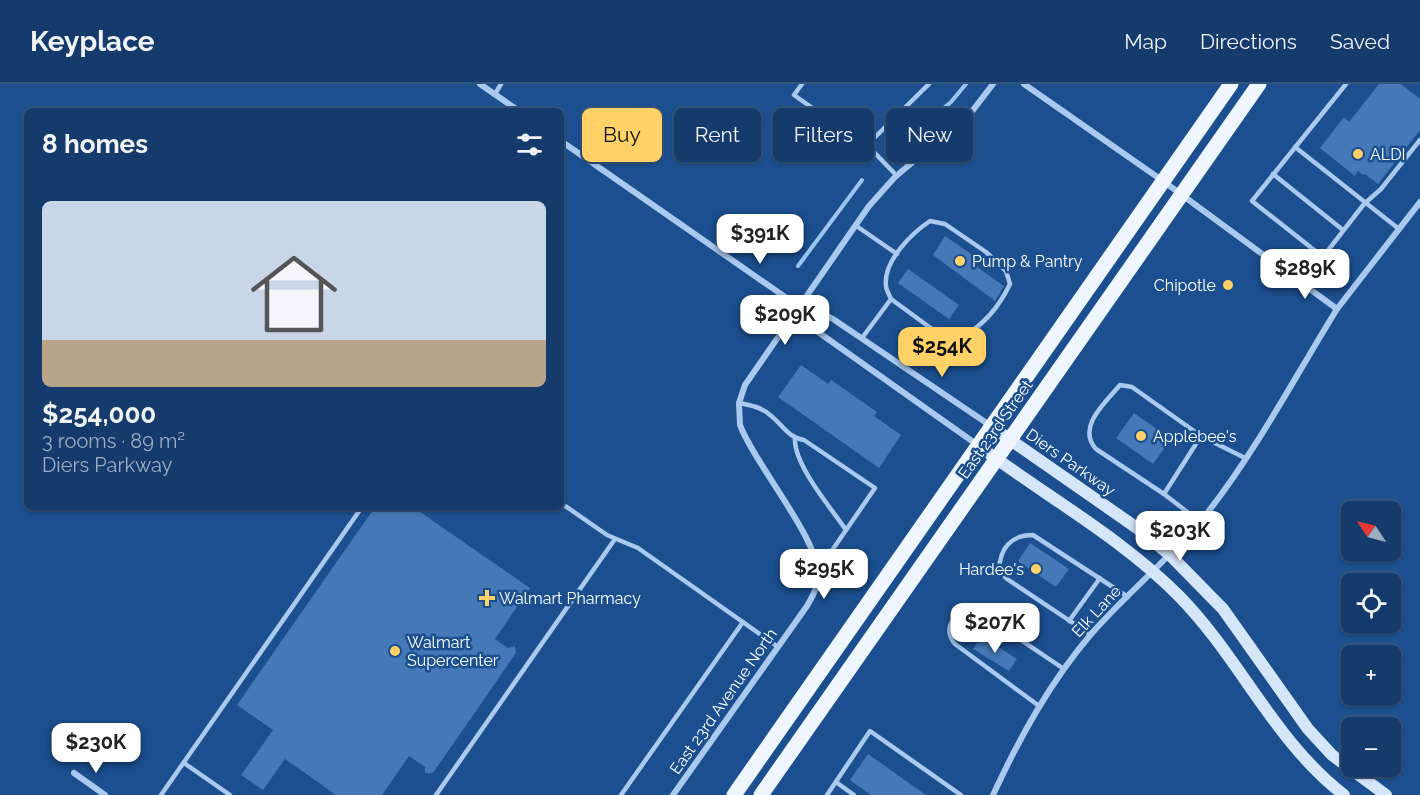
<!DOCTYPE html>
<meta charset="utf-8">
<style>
body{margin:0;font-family:Raleway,sans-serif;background:#214673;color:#f1f3f6;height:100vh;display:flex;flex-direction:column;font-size:22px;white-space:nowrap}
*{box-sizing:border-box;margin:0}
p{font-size:20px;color:#9dadc1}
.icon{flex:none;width:33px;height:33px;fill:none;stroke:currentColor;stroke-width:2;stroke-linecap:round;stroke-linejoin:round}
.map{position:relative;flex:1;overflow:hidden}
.details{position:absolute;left:24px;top:24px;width:540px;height:402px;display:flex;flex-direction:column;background:#143b6b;border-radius:9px;box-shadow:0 2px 4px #0004,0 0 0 2px #33557e}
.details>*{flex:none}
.top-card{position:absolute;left:582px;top:24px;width:570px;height:54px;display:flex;gap:12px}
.needle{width:39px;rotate:305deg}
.controls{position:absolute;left:1341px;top:417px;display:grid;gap:12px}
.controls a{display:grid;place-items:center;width:60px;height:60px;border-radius:9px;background:#143b6b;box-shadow:0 2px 4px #0004,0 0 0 2px #33557e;font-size:30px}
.price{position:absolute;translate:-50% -51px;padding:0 14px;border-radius:12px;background:#fff;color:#222;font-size:20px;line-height:39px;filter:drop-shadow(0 2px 3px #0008)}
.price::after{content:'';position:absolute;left:50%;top:36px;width:18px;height:14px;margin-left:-9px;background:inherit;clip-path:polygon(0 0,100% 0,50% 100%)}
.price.on{background:#ffd166;color:#111}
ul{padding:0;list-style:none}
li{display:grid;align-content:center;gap:12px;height:318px;padding:0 18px}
li span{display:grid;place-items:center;height:186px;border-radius:9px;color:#555}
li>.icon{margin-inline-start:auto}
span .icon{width:108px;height:108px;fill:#fffc;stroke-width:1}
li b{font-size:26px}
h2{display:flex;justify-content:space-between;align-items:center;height:72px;padding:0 18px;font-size:26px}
.tag{padding:0 21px;border-radius:9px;background:#143b6b;box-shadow:0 2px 4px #0004,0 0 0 2px #33557e;font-size:21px;line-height:54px}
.tag.on{background:#ffd166;color:#111}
header{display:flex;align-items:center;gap:36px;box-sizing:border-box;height:84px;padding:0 30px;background:#143b6b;border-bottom:2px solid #33557e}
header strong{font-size:28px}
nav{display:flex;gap:33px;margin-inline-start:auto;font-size:21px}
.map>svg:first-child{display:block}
</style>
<header>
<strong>Keyplace</strong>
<nav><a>Map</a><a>Directions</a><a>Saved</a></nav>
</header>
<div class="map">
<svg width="1420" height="711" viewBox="0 0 1420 711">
<rect width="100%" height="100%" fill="#1b4f8f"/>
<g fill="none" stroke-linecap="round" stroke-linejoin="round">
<!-- stream -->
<g stroke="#9cc4f0" stroke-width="4">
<path d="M903,58L951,18L966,0"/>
<path d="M798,182L862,96"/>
</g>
</g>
<!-- building -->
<g fill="#4478b7">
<path d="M1379,0H1401L1420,15V46L1378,100L1365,90L1363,91L1358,87L1355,92L1320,64L1344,33L1349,38Z"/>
<path d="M945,152L977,174L973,180L1004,202L995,217L933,171Z"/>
<path d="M908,185L959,221L949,235L898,199Z"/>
<path d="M801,281L828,300L831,296L877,328L874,332L901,351L879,384L778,313Z"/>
<path d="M1134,329L1171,355L1153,380L1116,354Z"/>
<path d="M375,423H413L530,504L495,555L508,564L515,562L516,569L433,689H425V683L409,672L382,711H336L285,675L263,706L241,691L273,646L237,621Z"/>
<path d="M1030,459L1069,485L1056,503L1018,477Z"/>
<path d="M981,552L1017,575L1009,587L973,565Z"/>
<path d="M868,670L926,711H871L850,696Z"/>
</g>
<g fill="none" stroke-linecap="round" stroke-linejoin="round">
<!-- lane -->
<g stroke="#a9c9ee" stroke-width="4.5">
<path d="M802,0L794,11L872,66L897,92"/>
<path d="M495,10L501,0"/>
<path d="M866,62L929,0"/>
<path d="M1295,63L1399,145"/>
<path d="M1273,90L1343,146"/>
<path d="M855,141L897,170"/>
<path d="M1323,173L1252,117L1346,0"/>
<path d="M1302,200L1364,120L1381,105L1420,56"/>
<path d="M862,254L891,215L943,253L960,255C983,241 998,225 1010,200L1006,187L986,168L945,140L930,137C912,149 883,177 886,202C886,206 890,212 891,215"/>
<path d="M739,319C750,321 761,323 770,331C782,340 788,354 804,356L875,404L833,465L817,481"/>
<path d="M795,355C794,381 831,424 846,446"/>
<path d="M1164,410L1201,352"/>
<path d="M561,419L607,451L638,464L778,563"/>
<path d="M1199,437L1164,410L1096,365C1076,343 1106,318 1120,301L1132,303L1201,352L1245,374"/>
<path d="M1069,537L1100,494"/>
<path d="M1091,551L1007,495L999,486C1000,464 1011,451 1033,451L1128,513"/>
<path d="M1039,622L955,560C940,542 958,523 979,528L1064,585"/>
<path d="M184,679L230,711"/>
<path d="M836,698L854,711"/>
<path d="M161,711L362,423"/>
<path d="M436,711L615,455"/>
<path d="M621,711L743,538"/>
<path d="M827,711L870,647L961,711"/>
</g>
<!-- street -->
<g stroke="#a9c9ee" stroke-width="6">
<path d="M480,0L519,27"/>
<path d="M1024,0L1163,97L1337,225L1420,118"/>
<path d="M561,57L798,222L815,225L833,235L991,342"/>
<path d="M798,222L811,243L979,362"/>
<path d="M74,689L105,711"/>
<path d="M673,711L807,522C812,513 818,503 818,492C820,456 755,381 740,341L739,319L745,301L869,122L895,93L970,30L993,0"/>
<path d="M993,711C1020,653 1050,598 1092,549C1129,507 1173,472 1208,428C1257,365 1295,293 1337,225"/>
</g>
<!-- secondary -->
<g stroke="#d6e6fa" stroke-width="12">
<path d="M992,343L1137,444L1170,471L1223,525L1308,645L1332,671L1386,711"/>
<path d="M979,362C1044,411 1122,454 1179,512C1240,574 1274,657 1344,711"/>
</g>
<!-- primary -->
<g stroke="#f0f6ff" stroke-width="15">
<path d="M734,711L1231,0"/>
<path d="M761,711L1259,0"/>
</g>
</g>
<!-- markers -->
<g fill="#ffd166" stroke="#1b4f8f" stroke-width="2">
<circle cx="1358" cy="70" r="6"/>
<circle cx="960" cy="177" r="6"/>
<circle cx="1228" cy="201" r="6"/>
<circle cx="1141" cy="352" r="6"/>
<circle cx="1036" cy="485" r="6"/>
<path d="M484 505h6v6h6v6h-6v6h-6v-6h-6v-6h6z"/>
<circle cx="395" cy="567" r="6"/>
</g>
<g text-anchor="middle" stroke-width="5" stroke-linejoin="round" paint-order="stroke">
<!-- poi labels -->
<g font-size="16" fill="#fff" stroke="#1b4f8f" text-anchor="start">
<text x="1370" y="76">ALDI</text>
<text x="972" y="183">Pump &amp; Pantry</text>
<text x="1216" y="207" text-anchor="end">Chipotle</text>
<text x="1153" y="358">Applebee's</text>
<text x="1024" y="491" text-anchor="end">Hardee's</text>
<text x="499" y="520">Walmart Pharmacy</text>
<text x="407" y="564">Walmart<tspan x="407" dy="18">Supercenter</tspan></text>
</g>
<!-- street labels -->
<g font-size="16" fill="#fff" stroke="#1b4f8f">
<text transform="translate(995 345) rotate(-55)" y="6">East 23rd Street</text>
<text transform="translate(1071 378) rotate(35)" y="6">Diers Parkway</text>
<text transform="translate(1096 527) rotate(-47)" y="6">Elk Lane</text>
<text transform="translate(723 617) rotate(-55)" y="6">East 23rd Avenue North</text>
</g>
</g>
</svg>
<div class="controls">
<a><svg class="needle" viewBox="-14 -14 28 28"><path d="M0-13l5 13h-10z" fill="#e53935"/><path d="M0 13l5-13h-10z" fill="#9dadc1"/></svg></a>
<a><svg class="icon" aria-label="locate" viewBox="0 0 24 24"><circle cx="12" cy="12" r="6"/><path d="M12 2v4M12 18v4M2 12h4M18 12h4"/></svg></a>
<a>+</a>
<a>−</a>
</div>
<b class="price" style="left:760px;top:181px">$391K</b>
<b class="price" style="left:1305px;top:216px">$289K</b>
<b class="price" style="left:785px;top:262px">$209K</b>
<b class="price on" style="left:942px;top:294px">$254K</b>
<b class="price" style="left:1180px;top:478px">$203K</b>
<b class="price" style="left:824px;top:516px">$295K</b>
<b class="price" style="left:995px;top:570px">$207K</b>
<b class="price" style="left:96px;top:690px">$230K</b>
<div class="top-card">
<a class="tag on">Buy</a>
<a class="tag">Rent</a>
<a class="tag">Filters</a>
<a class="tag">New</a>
</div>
<section class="details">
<h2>8 homes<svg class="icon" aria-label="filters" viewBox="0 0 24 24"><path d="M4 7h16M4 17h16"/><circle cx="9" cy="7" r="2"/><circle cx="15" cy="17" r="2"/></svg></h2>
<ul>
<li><span style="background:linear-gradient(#c9d6e8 75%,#b9a48a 0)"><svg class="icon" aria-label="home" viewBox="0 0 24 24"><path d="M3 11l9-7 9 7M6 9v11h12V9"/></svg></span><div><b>$254,000</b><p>3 rooms · 89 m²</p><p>Diers Parkway</p></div></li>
</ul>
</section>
</div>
